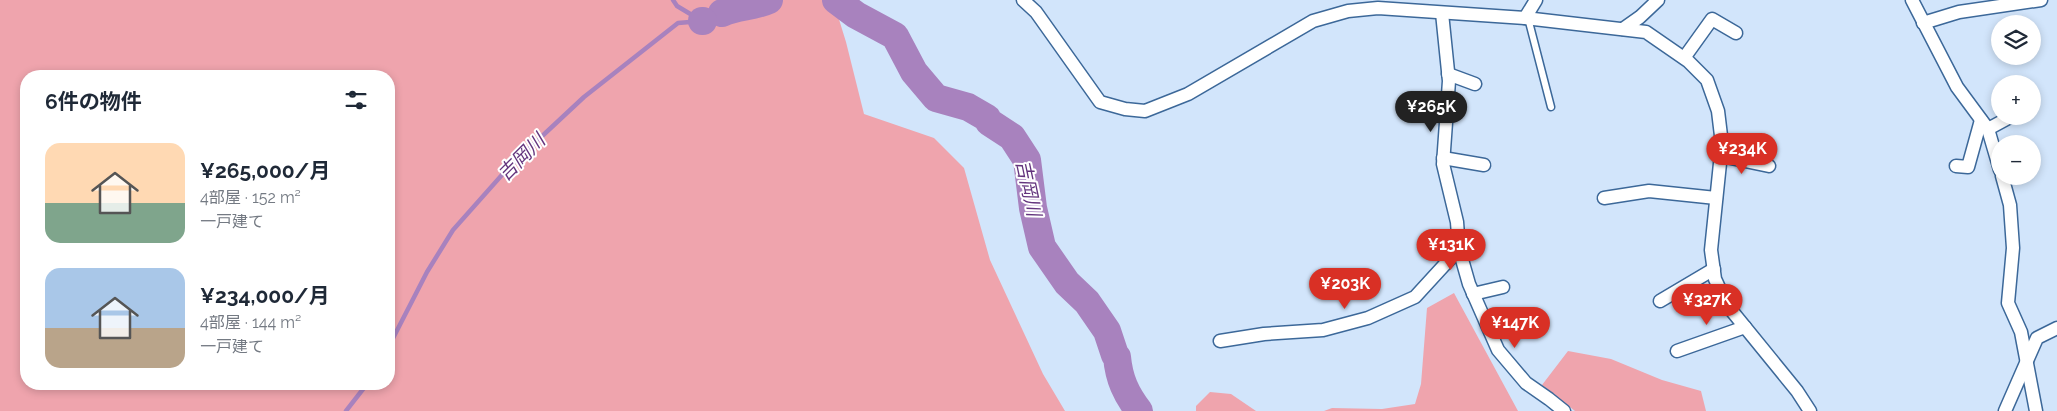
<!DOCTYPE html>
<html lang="ja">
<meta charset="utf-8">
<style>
body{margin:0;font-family:Raleway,"Noto Sans JP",sans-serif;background:#f6f6f7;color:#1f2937;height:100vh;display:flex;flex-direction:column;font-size:19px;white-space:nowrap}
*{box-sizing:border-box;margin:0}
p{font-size:16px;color:#747a83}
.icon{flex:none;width:28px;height:28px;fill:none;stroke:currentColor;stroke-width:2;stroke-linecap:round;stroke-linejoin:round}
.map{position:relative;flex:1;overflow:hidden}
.side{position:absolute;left:20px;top:70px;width:375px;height:320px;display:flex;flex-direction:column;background:#fff;border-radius:20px;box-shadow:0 2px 8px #0003}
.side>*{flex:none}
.fabs{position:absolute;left:1991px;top:15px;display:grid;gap:10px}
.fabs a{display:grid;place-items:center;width:50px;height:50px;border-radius:50%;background:#fff;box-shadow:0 2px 8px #0003;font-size:25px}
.price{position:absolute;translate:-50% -42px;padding:0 11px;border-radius:18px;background:#d93025;color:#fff;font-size:16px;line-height:32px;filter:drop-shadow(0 1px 2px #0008)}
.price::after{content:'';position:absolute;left:50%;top:30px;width:15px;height:11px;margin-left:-8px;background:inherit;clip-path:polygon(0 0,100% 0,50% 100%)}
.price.current{background:#222;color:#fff}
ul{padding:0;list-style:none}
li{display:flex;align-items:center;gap:15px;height:125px;padding:0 25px}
li span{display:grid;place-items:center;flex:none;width:140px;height:100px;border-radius:15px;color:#555}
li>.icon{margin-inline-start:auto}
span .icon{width:60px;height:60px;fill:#fffc;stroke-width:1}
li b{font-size:21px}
h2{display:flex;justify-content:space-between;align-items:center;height:60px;padding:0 25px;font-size:21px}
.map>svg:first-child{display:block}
</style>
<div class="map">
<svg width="2057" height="411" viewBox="0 0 2057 411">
<rect width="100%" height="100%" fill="#d2e5fb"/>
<!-- green -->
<g fill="#efa4ad" fill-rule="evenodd">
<path d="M0,0H833L846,42L864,114L934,138L964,168L990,260L1043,374L1065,411H0ZM26,76H389V384H26Z"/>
<path d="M1454,293L1518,411H1324L1332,408L1382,409L1415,404L1421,384L1427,308Z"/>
<path d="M1568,351L1611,359L1662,380L1701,391L1706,411H1575L1542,385Z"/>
<path d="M1210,392L1231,394L1256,411H1196V406Z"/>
</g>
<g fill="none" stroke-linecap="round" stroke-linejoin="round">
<!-- stream -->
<g stroke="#a882be" stroke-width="4.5">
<path d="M673,0L677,6L702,21"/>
<path d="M727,0L730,9"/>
<path d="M389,346L427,272L453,230L509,167L584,97L678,23L702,21"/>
<path d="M346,411L367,384"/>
</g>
<!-- river -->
<g stroke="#a882be" stroke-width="28">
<path d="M836,0L856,15L895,36L914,72L936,98L968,107L987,118L989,122L1012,137L1027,160L1033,208L1042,247L1067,283L1087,302L1107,331L1115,355L1117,357C1119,379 1126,394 1139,411"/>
<path d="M722,13C737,6 754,7 769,0"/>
<path d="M702,21H703"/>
</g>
<!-- lane casing -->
<g stroke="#3c6899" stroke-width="9">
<path id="lane" d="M1528,18L1551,107"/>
</g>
<!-- street casing -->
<g stroke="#3c6899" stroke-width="15">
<g id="street">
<path d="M1023,0L1036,12L1100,102L1125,109L1145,111L1188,94L1313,21L1348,11L1378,8L1525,18L1646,32L1688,61L1707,80L1718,111L1722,144L1711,250L1715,279L1727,305L1797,391L1810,411"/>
<path d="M1912,0L1957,87L1988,129L2000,170"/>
<path d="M1442,13L1449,81L1443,164L1457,222L1459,249L1469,284L1498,350L1526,383L1549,399L1564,411"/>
<path d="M1525,18L1536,0"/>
<path d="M1923,23L1959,12L2041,0"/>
<path d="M1623,29L1640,17L1658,0"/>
<path d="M1684,58L1712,19L1736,33"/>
<path d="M1448,74L1475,84"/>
<path d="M1988,129L2012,116"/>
<path d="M1721,156L1769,166"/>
<path d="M1443,158L1484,165"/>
<path d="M1956,166L1968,167L1981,120"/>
<path d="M2002,176L2010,205L2013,248L2008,303L2021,332L2036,411"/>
<path d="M1604,198L1649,191L1716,198"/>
<path d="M1473,294L1503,287"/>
<path d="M1660,301L1714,269"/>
<path d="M1220,341L1264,334L1323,330L1368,318L1415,297L1459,249"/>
<path d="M1677,351L1745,327"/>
<path d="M2005,411L2037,338L2057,328"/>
</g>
</g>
<!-- lane -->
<use href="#lane" stroke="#fff" stroke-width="6"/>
<!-- street -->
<use href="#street" stroke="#fff" stroke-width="12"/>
</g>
<g text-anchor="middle" stroke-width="4" stroke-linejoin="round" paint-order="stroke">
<!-- water labels -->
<g font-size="19" font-style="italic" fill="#63347d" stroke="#fff">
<text transform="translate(521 157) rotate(-45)" y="7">吉岡川</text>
<text transform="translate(1029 188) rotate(78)" y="7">吉岡川</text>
</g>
</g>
</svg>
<div class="fabs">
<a><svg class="icon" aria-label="layers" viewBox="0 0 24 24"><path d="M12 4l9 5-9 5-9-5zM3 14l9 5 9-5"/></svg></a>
<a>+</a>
<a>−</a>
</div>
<b class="price current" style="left:1431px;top:133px">¥265K</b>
<b class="price" style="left:1742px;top:175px">¥234K</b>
<b class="price" style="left:1451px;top:271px">¥131K</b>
<b class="price" style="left:1345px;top:310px">¥203K</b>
<b class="price" style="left:1707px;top:326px">¥327K</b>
<b class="price" style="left:1515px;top:349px">¥147K</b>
<section class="side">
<h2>6件の物件<svg class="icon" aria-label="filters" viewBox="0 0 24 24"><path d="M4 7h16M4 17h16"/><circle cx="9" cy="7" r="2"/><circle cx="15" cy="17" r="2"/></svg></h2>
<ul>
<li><span style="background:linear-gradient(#ffd9b3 60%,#7fa58c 0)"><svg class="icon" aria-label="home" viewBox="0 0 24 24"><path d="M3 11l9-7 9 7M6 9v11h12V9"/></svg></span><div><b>¥265,000/月</b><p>4部屋 · 152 m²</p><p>一戸建て</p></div></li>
<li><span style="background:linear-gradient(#a9c7e8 60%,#b9a48a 0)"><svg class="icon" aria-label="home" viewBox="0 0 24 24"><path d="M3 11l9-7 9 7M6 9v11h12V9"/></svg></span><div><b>¥234,000/月</b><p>4部屋 · 144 m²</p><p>一戸建て</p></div></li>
</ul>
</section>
</div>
